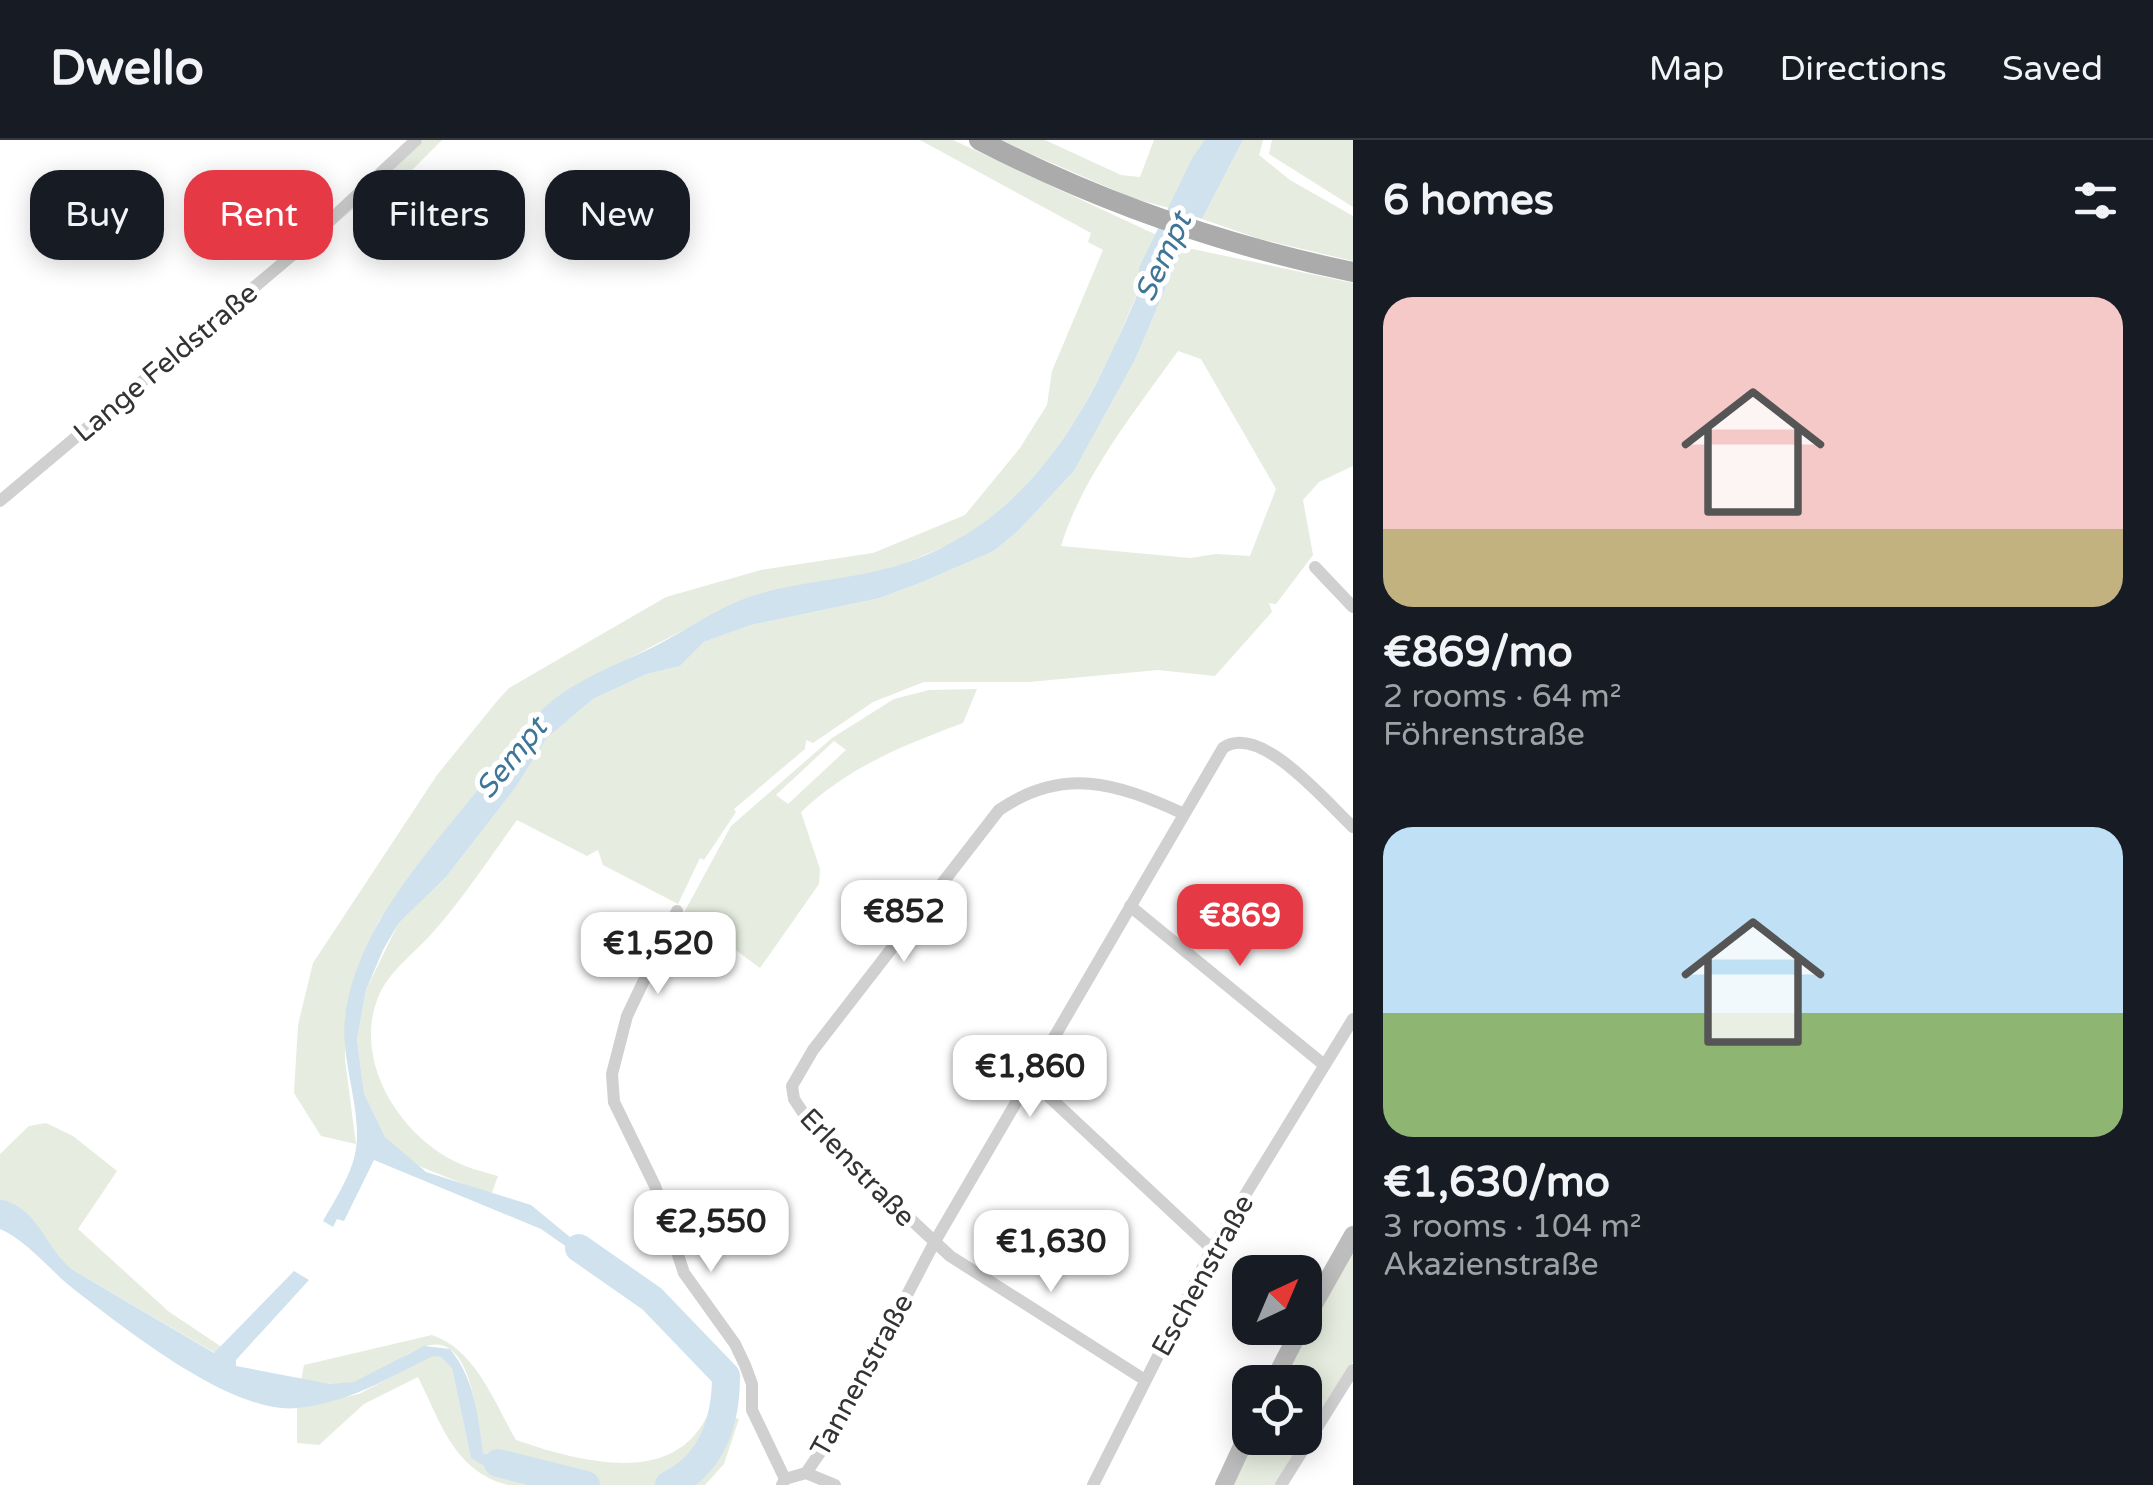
<!DOCTYPE html>
<meta charset="utf-8">
<style>
body{margin:0;font-family:"Varela Round",sans-serif;background:#242831;color:#f1f3f6;height:100vh;display:flex;flex-direction:column;font-size:38px;white-space:nowrap}
*{box-sizing:border-box;margin:0}
p{font-size:32px;color:#9ea1a6}
.icon{flex:none;width:55px;height:55px;fill:none;stroke:currentColor;stroke-width:2;stroke-linecap:round;stroke-linejoin:round}
.map{position:relative;flex:1;overflow:hidden}
.drawer{display:flex;flex-direction:column;background:#171b24;width:800px}
.drawer>*{flex:none}
.top-card{position:absolute;left:30px;top:30px;width:950px;height:90px;display:flex;gap:20px}
.needle{width:65px;rotate:44deg}
.buttons{position:absolute;left:1232px;top:1115px;display:grid;gap:20px}
.buttons a{display:grid;place-items:center;width:90px;height:90px;border-radius:20px;background:#171b24;box-shadow:0 5px 25px #0003;font-size:50px}
.price{position:absolute;translate:-50% -85px;padding:0 22px;border-radius:20px;background:#fff;color:#222;font-size:32px;line-height:65px;filter:drop-shadow(0 2px 5px #0008)}
.price::after{content:'';position:absolute;left:50%;top:60px;width:30px;height:22px;margin-left:-15px;background:inherit;clip-path:polygon(0 0,100% 0,50% 100%)}
.price.selected{background:#e63946;color:#fff}
ul{padding:0;list-style:none}
li{display:grid;align-content:center;gap:20px;height:530px;padding:0 30px}
li span{display:grid;place-items:center;height:310px;border-radius:30px;color:#555}
li>.icon{margin-inline-start:auto}
span .icon{width:180px;height:180px;fill:#fffc;stroke-width:1}
li b{font-size:42px}
h2{display:flex;justify-content:space-between;align-items:center;height:120px;padding:0 30px;font-size:42px}
.chip{padding:0 35px;border-radius:30px;background:#171b24;box-shadow:0 5px 25px #0003;font-size:35px;line-height:90px}
.chip.selected{background:#e63946;color:#fff}
header{display:flex;align-items:center;gap:60px;box-sizing:border-box;height:140px;padding:0 50px;background:#171b24;border-bottom:2px solid #363941}
header strong{font-size:48px}
nav{display:flex;gap:55px;margin-inline-start:auto;font-size:35px}
main{display:flex;flex:1;min-height:0}
.map>svg:first-child{display:block}
</style>
<header>
<strong>Dwello</strong>
<nav><a>Map</a><a>Directions</a><a>Saved</a></nav>
</header>
<main>
<div class="map">
<svg width="1353" height="1345" viewBox="0 0 1353 1345">
<rect width="100%" height="100%" fill="#fff"/>
<!-- green -->
<g fill="#e6ecdf" fill-rule="evenodd">
<path d="M423,0H442L393,49L385,42L0,370L307,109Z"/>
<path d="M920,0H953L1161,97L1109,220L1078,276L1038,336L1000,372L958,401L903,424L853,439L742,460L577,545L539,573L379,781L364,813L345,877V920L356,1004L321,996L294,953L298,885L313,823L437,635L498,560L509,548L666,457L761,430L873,413L965,375L1020,308L1047,265L1052,231L1103,110L1088,102L1091,93Z"/>
<path d="M999,0H1045L1121,35L1140,37L1154,0H1206L1177,70L1135,59Z"/>
<path d="M1243,0H1263L1259,15L1290,40L1353,76V121L1260,99L1202,79Z"/>
<path d="M1272,0H1353V67L1269,14Z"/>
<path d="M1183,107L1353,143V326L1319,342L1303,360L1313,415L1276,464L1269,463L1272,472L1215,536L1158,530L1029,542H924L873,562L813,603L806,600L805,609L734,669L736,672L704,720L700,718L678,764L603,725L598,710L587,716L517,680C490,717 464,757 434,791C417,811 390,830 379,855C352,918 397,992 454,1021C467,1028 484,1032 498,1036L491,1055L409,1022L385,997L364,953L357,900L366,850L398,784L446,737L516,647L546,599L593,559L647,534L680,526L704,502L751,485L880,458L920,443L994,411L1019,390L1074,331L1135,220ZM1178,211L1201,219L1276,349L1250,416L1216,414L1190,418L1061,406C1083,335 1135,271 1178,211Z"/>
<path d="M977,549L963,583C902,606 850,626 801,672L820,729L819,744L760,828L686,773L674,791L731,686L832,598L894,559L929,550ZM834,601L846,610L788,664L776,655Z"/>
<path d="M46,983L73,996L117,1031L78,1089L168,1171L223,1208L215,1213L73,1130C46,1109 34,1067 0,1059V1014L29,986Z"/>
<path d="M1353,1108V1222L1276,1345H1229L1252,1298H1305V1242H1280Z"/>
<path d="M432,1195C476,1210 494,1262 516,1300C597,1328 686,1345 713,1261L718,1272L739,1279L724,1324L705,1345H508C454,1331 441,1283 418,1237L364,1264L319,1305L297,1303V1268L359,1254L433,1215L441,1217L452,1227L471,1318L535,1328L483,1313C478,1286 473,1188 424,1207C400,1215 380,1235 355,1242C338,1246 318,1243 301,1241L304,1225Z"/>
</g>
<!-- water -->
<g fill="#cfe2ee">
<path d="M1206,0H1243L1202,79L1177,70Z"/>
<path d="M1161,97L1183,107L1135,220L1074,331L1019,390L994,411L920,443L880,458L751,485L704,502L680,526L647,534L593,559L546,599L516,647L446,737L398,784L383,810L366,850L357,900L364,953L385,997L426,1032L531,1065L610,1130L594,1126L541,1089L374,1020L344,1081L337,1079L333,1087L323,1081C334,1062 351,1035 355,1014C364,974 340,922 345,878C356,788 427,714 481,646C500,623 517,596 537,575C569,540 621,524 661,503C687,489 714,471 741,460C790,441 846,441 896,426C1052,378 1104,235 1161,97Z"/>
<path d="M0,1059C39,1068 44,1107 73,1130L214,1213L294,1131L309,1140L236,1220V1226L330,1244L354,1242L424,1206L450,1209C475,1240 478,1275 483,1313L535,1328V1336L491,1330L471,1318L452,1228L441,1217L433,1216C388,1238 348,1263 297,1268C232,1275 123,1187 71,1147C49,1129 26,1100 0,1089Z"/>
</g>
<g fill="none" stroke-linecap="round" stroke-linejoin="round">
<!-- river -->
<g stroke="#cfe2ee" stroke-width="28">
<path d="M1153,131L1205,24L1222,0"/>
<path d="M579,1108L652,1159L726,1236C726,1282 712,1324 669,1345"/>
<path d="M498,1323L586,1345"/>
</g>
<!-- street -->
<g stroke="#d0d0d0" stroke-width="12">
<path d="M0,361L296,112L416,0"/>
<path d="M1315,427L1353,467"/>
<path d="M1130,766L1323,924"/>
<path d="M677,771L627,876L612,934L614,962L655,1046L684,1133L735,1204L745,1225L752,1244V1270L785,1339"/>
<path d="M1029,938L1212,1109"/>
<path d="M1145,1240L950,1116L813,988L794,959L792,946L813,910L999,670C1063,626 1116,643 1182,673"/>
<path d="M806,1333L835,1345"/>
<path d="M782,1345L785,1339L806,1333L841,1282L934,1103L1223,608C1260,582 1325,661 1353,687"/>
<path d="M1093,1345L1212,1109L1353,879"/>
<path d="M1281,1345L1353,1230"/>
</g>
<!-- secondary -->
<g stroke="#bdbdbd" stroke-width="18">
<path d="M1305,1180L1353,1095"/>
<path d="M1273,1242L1301,1188"/>
<path d="M1224,1345L1250,1289"/>
</g>
<!-- primary -->
<path stroke="#ababab" stroke-width="20" d="M979,0C1099,62 1222,105 1353,132"/>
</g>
<g text-anchor="middle" stroke-width="10" stroke-linejoin="round" paint-order="stroke">
<!-- street labels -->
<g font-size="28" fill="#333" stroke="#fff">
<text transform="translate(165 222) rotate(-40)" y="10">Lange Feldstraße</text>
<text transform="translate(858 1027) rotate(46)" y="10">Erlenstraße</text>
<text transform="translate(1202 1135) rotate(-61)" y="10">Eschenstraße</text>
<text transform="translate(861 1235) rotate(-61)" y="10">Tannenstraße</text>
</g>
<!-- water labels -->
<g font-size="30" font-style="italic" fill="#3f7597" stroke="#fff">
<text transform="translate(1163 117) rotate(-65)" y="10">Sempt</text>
<text transform="translate(511 618) rotate(-51)" y="10">Sempt</text>
</g>
</g>
</svg>
<div class="buttons">
<a><svg class="needle" viewBox="-14 -14 28 28"><path d="M0-13l5 13h-10z" fill="#e53935"/><path d="M0 13l5-13h-10z" fill="#9ea1a6"/></svg></a>
<a><svg class="icon" aria-label="locate" viewBox="0 0 24 24"><circle cx="12" cy="12" r="6"/><path d="M12 2v4M12 18v4M2 12h4M18 12h4"/></svg></a>
</div>
<b class="price" style="left:904px;top:825px">€852</b>
<b class="price selected" style="left:1240px;top:829px">€869</b>
<b class="price" style="left:658px;top:857px">€1,520</b>
<b class="price" style="left:1030px;top:980px">€1,860</b>
<b class="price" style="left:711px;top:1135px">€2,550</b>
<b class="price" style="left:1051px;top:1155px">€1,630</b>
<div class="top-card">
<a class="chip">Buy</a>
<a class="chip selected">Rent</a>
<a class="chip">Filters</a>
<a class="chip">New</a>
</div>
</div>
<section class="drawer">
<h2>6 homes<svg class="icon" aria-label="filters" viewBox="0 0 24 24"><path d="M4 7h16M4 17h16"/><circle cx="9" cy="7" r="2"/><circle cx="15" cy="17" r="2"/></svg></h2>
<ul>
<li><span style="background:linear-gradient(#f6c9c9 75%,#c2b280 0)"><svg class="icon" aria-label="home" viewBox="0 0 24 24"><path d="M3 11l9-7 9 7M6 9v11h12V9"/></svg></span><div><b>€869/mo</b><p>2 rooms · 64 m²</p><p>Föhrenstraße</p></div></li>
<li><span style="background:linear-gradient(#bfe0f5 60%,#8fb573 0)"><svg class="icon" aria-label="home" viewBox="0 0 24 24"><path d="M3 11l9-7 9 7M6 9v11h12V9"/></svg></span><div><b>€1,630/mo</b><p>3 rooms · 104 m²</p><p>Akazienstraße</p></div></li>
</ul>
</section>
</main>
